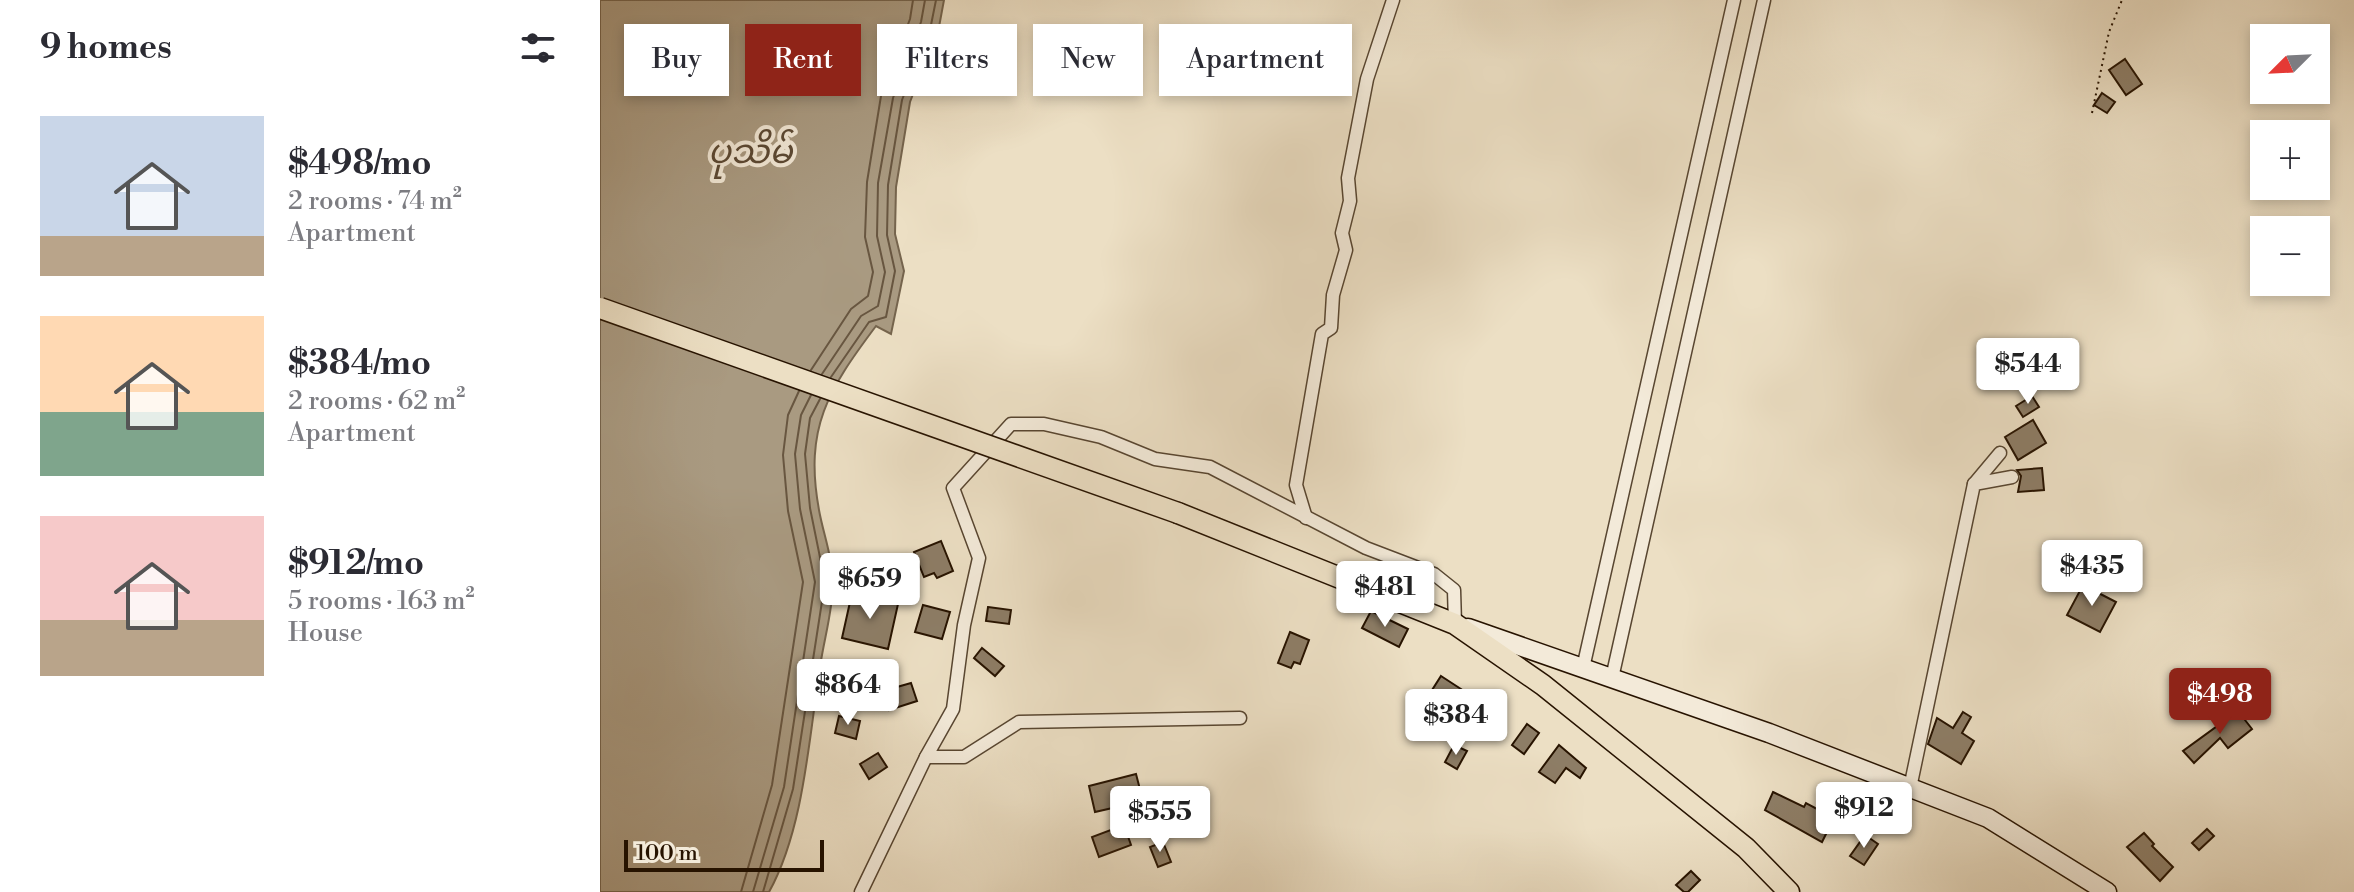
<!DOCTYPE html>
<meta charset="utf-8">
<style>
body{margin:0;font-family:"Libre Bodoni","Noto Sans Myanmar",serif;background:#f2f2f3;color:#2b2b33;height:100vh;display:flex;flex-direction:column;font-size:30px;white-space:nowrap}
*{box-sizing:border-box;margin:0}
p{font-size:26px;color:#7c7c81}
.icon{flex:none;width:44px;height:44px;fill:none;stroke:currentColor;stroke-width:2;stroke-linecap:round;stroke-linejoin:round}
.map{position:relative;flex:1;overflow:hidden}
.side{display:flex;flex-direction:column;background:#fff;width:600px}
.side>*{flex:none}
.top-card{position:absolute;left:24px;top:24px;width:760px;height:72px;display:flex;gap:16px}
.needle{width:52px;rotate:246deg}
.buttons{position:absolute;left:1650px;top:24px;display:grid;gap:16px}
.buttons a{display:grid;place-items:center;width:80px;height:80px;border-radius:0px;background:#fff;box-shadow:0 4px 12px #0003;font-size:40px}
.scale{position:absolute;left:24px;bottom:20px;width:200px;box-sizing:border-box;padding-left:8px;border:4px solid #271300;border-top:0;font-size:22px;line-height:28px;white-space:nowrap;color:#271300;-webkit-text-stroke:6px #f3ead9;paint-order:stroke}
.price{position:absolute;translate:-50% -68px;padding:0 18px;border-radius:8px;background:#fff;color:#222;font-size:26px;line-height:52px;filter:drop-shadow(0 2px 4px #0008)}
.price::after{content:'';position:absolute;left:50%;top:48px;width:24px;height:18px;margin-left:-12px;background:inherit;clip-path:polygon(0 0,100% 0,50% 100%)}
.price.on{background:#8f2418;color:#fff}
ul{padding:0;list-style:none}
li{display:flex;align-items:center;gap:24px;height:200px;padding:0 40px}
li span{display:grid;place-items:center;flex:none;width:224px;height:160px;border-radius:0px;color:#555}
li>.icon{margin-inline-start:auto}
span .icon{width:96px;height:96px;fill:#fffc;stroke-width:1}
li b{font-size:34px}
h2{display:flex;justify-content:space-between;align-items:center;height:96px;padding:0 40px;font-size:34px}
.tag{padding:0 28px;border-radius:0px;background:#fff;box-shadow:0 4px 12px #0003;font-size:28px;line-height:72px}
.tag.on{background:#8f2418;color:#fff}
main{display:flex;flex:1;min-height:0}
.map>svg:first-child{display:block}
</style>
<main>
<section class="side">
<h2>9 homes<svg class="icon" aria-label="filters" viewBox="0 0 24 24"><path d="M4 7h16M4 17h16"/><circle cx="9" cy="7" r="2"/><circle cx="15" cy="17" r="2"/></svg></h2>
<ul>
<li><span style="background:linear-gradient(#c9d6e8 75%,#b9a48a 0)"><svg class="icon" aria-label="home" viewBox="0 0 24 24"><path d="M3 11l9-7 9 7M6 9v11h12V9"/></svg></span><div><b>$498/mo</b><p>2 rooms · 74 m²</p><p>Apartment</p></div></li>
<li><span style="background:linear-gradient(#ffd9b3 60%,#7fa58c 0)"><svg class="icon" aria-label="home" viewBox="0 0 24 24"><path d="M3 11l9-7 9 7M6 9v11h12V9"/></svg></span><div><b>$384/mo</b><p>2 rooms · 62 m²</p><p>Apartment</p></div></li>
<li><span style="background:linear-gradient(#f6c9c9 65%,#b9a48a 0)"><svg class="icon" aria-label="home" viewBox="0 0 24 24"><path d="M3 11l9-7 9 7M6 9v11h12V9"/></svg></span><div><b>$912/mo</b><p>5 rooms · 163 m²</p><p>House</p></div></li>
</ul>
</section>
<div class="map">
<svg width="1754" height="892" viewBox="0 0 1754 892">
<rect width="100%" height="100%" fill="#ecdfc4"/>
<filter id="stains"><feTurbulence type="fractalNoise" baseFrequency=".0025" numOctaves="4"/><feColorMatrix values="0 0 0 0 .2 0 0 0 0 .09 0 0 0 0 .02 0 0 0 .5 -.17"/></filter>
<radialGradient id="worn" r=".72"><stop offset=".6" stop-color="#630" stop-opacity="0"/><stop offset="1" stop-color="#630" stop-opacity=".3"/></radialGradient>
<!-- water -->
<path fill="#a99a81" stroke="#75644d" stroke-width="2" d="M0,0H344L339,27L310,102L296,187L295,234L304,271L291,334L276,326C228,390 204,428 219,510C223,533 233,559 233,582C233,610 224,639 220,667C209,737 204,829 169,892H0Z"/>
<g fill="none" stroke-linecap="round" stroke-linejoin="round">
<!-- shore -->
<g stroke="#685640" stroke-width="2">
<path d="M211,370L251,309L268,296L273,272L265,237L267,182L281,96L310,19L313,0"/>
<path d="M222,374L261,316L278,306L285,272L277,236L278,183L293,98L321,22L325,0"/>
<path d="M231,377L269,322L286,317L295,271L287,235L288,185L302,100L331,25L336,0"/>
<path d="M141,892L172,785L203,582L188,511L183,455L188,415L199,391"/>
<path d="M153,892L184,787L215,582L200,509L195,454L201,415L211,395"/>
<path d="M163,892L193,789L225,582L210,508L205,454L210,418L220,399"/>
</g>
</g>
<!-- building -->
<g fill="#8d7d66" stroke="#271300" stroke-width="2">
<path d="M1525,59L1542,84L1526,95L1509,70Z"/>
<path d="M1502,93L1515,102L1507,113L1494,105Z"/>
<path d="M1432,396L1439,407L1423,417L1416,406Z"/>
<path d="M1433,420L1446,443L1418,460L1405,437Z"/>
<path d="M1442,468L1444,490L1418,492L1421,476L1417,470Z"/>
<path d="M341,541L353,571L337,578L334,573L324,577L314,552Z"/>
<path d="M1483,585L1516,602L1500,632L1467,615Z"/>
<path d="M252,593L298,604L288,649L242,638Z"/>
<path d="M323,605L350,612L342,639L315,632Z"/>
<path d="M388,607L411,610L409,624L386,621Z"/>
<path d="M771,611L808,629L799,647L762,628Z"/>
<path d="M690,632L709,640L700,664L694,662L691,668L678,663Z"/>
<path d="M382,648L404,666L395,676L374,658Z"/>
<path d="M841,676L867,693L854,715L827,698Z"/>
<path d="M311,683L317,701L289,710L283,691Z"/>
<path d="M1638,711L1652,729L1628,748L1620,738L1594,763L1583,751Z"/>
<path d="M1363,712L1371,717L1362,733L1374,741L1361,764L1328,744L1337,718L1353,728Z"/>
<path d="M239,716L260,721L256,739L235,733Z"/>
<path d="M927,724L939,733L924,754L912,745Z"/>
<path d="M854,745L867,751L857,769L845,762Z"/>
<path d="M959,745L986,768L980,778L966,768L955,783L939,772Z"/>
<path d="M278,753L287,767L269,779L260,764Z"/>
<path d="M536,774L543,801L495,812L489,786Z"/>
<path d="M1173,792L1204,807L1206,803L1234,818L1222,842L1165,810Z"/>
<path d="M524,825L531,845L499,857L492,837Z"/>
<path d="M1607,829L1614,836L1599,850L1592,843Z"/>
<path d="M1544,833L1554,844L1552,846L1573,867L1560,881L1527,847Z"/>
<path d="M1265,835L1278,844L1264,865L1250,856Z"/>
<path d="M563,842L571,862L558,867L550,847Z"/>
<path d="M1091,871L1100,880L1088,892H1084L1076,885Z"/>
</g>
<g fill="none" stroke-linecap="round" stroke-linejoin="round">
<!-- minor casing -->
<g stroke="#584631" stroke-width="15">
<g id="minor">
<path d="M1374,484L1400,453"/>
<path d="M706,518L696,485L722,334L731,328L733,295L746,250L742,233L750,201L748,178L767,79L793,0"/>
<path d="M983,668L1134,0"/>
<path d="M1012,678L1164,0"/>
<path d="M640,718L419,722L364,757H326L353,709L364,625L379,558L353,488L411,424H444L501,437L555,459L610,467L766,548L834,574L854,590L855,624"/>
<path d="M1310,788L1374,484L1412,477"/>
<path d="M261,892L326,757"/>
</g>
</g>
<!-- secondary casing -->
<g stroke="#271300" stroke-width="21">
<path id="secondary" d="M868,628L1169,733L1388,818L1507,892"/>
</g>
<!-- trunk casing -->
<g stroke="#271300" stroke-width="23">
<path id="trunk" d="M578,513L855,624L943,685L1146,848L1189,892"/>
</g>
<!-- path -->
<path stroke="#271300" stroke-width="2" stroke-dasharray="2 4" stroke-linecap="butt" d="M1492,113L1509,32L1522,0"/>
<!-- minor -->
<use href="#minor" stroke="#f3ead9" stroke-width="12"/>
<!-- secondary -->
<use href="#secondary" stroke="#f3ead9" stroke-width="18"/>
<!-- trunk -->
<use href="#trunk" stroke="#ecdfc4" stroke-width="20"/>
<!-- trunk-bridge casing -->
<g stroke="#271300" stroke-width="23" stroke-linecap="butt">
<path id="trunk-bridge" d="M0,308L578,513"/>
</g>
<!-- trunk-bridge -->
<use href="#trunk-bridge" stroke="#ecdfc4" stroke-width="20"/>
</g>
<g text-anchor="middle" stroke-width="8" stroke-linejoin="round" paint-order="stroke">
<!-- water labels -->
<g font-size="34" font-style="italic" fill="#5b4934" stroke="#f3ead9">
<text x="150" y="163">ပုသိမ်</text>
</g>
</g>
<rect width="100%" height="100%" filter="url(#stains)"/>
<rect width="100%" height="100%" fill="url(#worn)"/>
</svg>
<div class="buttons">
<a><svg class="needle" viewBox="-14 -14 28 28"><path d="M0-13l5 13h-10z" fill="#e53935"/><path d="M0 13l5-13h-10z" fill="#7c7c81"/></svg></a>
<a>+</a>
<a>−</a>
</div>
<div class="scale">100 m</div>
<b class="price" style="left:1428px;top:406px">$544</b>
<b class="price" style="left:1492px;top:608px">$435</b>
<b class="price" style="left:270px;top:621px">$659</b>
<b class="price" style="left:785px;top:629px">$481</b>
<b class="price" style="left:248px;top:727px">$864</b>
<b class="price on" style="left:1620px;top:736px">$498</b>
<b class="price" style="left:856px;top:757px">$384</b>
<b class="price" style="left:1264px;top:850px">$912</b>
<b class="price" style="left:560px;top:854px">$555</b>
<div class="top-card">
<a class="tag">Buy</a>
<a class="tag on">Rent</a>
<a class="tag">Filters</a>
<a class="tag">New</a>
<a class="tag">Apartment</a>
</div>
</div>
</main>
